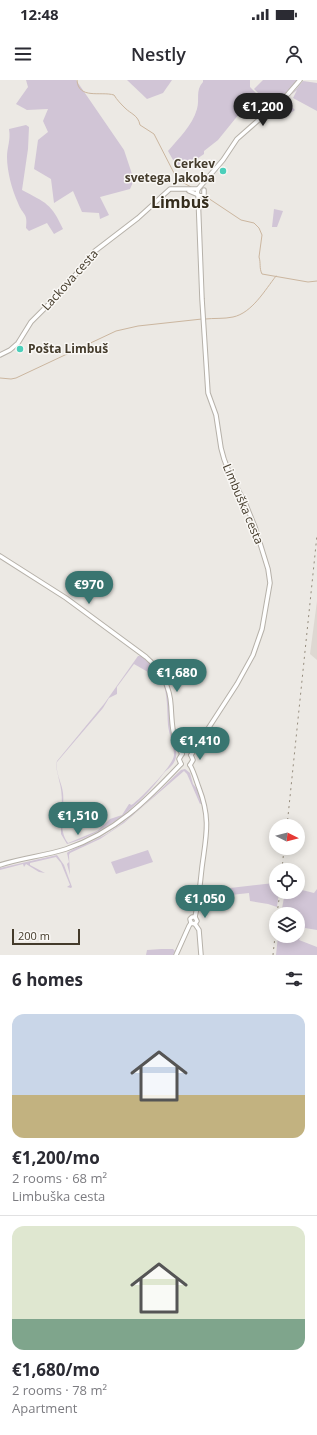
<!DOCTYPE html>
<meta charset="utf-8">
<style>
body{margin:0;font-family:"Open Sans",sans-serif;background:#f2f2f3;color:#2b2b33;height:100vh;display:flex;flex-direction:column;font-size:15px;white-space:nowrap}
*{box-sizing:border-box;margin:0}
p{font-size:13px;color:#7c7c81}
.icon{flex:none;width:22px;height:22px;fill:none;stroke:currentColor;stroke-width:2;stroke-linecap:round;stroke-linejoin:round}
.map{position:relative;height:875px;overflow:hidden}
.drawer{display:flex;flex-direction:column;background:#fff;flex:1}
.drawer>*{flex:none}
.needle{width:26px;rotate:96deg}
.fabs{position:absolute;left:269px;top:739px;display:grid;gap:8px}
.fabs a{display:grid;place-items:center;width:36px;height:36px;border-radius:50%;background:#fff;box-shadow:0 2px 10px #0003;font-size:20px}
.scale{position:absolute;left:12px;bottom:10px;width:68px;box-sizing:border-box;padding-left:4px;border:2px solid #443b2b;border-top:0;font-size:11px;line-height:14px;white-space:nowrap;color:#443b2b;-webkit-text-stroke:3px #f9f7f4;paint-order:stroke}
.price{position:absolute;translate:-50% -34px;padding:0 9px;border-radius:14px;background:#397570;color:#fff;font-size:13px;line-height:26px;filter:drop-shadow(0 1px 2px #0008)}
.price::after{content:'';position:absolute;left:50%;top:24px;width:12px;height:9px;margin-left:-6px;background:inherit;clip-path:polygon(0 0,100% 0,50% 100%)}
.price.on{background:#222;color:#fff}
ul{padding:0;list-style:none}
li{display:grid;align-content:center;gap:8px;height:212px;padding:0 12px}
li+li{border-top:1px solid #e1e1e2}
li span{display:grid;place-items:center;height:124px;border-radius:12px;color:#555}
li>.icon{margin-inline-start:auto}
span .icon{width:72px;height:72px;fill:#fffc;stroke-width:1}
li b{font-size:17px}
h2{display:flex;justify-content:space-between;align-items:center;height:48px;padding:0 12px;font-size:17px}
.status{display:flex;justify-content:space-between;align-items:center;height:28px;padding:0 20px;background:#fff;direction:ltr}
.status svg{height:11px;fill:currentColor}
header{display:flex;justify-content:space-between;align-items:center;height:52px;padding:0 12px;background:#fff;font-size:18px;font-weight:600}
.map>svg:first-child{display:block}
</style>
<div class="status"><b>12:48</b><svg viewBox="0 0 49 12"><path d="M0 12V9h3v3zM5 12V6h3v6zM10 12V3h3v9zM15 12V0h3v12zM26 1h20v11H26zM47 4h2v5h-2z"/></svg></div>
<header><svg class="icon" aria-label="menu" viewBox="0 0 24 24"><path d="M4 6h16M4 12h16M4 18h16"/></svg>Nestly<svg class="icon" aria-label="person" viewBox="0 0 24 24"><circle cx="12" cy="8" r="4"/><path d="M4 21q1-7 8-7t8 7"/></svg></header>
<div class="map">
<svg width="317" height="875" viewBox="0 0 317 875">
<rect width="100%" height="100%" fill="#ece9e4"/>
<!-- built -->
<path fill="#ded8d2" d="M317,521V580L310,574Z"/>
<!-- green -->
<g fill="#d1c5d6" fill-rule="evenodd">
<path d="M26,0H76L124,70L134,100L130,109L100,117L109,135L100,139L99,133L82,132L73,111L54,123L51,99L34,89L38,60L48,52L43,41L48,29L27,30L16,24L28,7Z"/>
<path d="M127,0H172L163,13L147,19Z"/>
<path d="M203,0H250V7L256,13L218,60L204,71V74L188,85L177,87L168,71C179,58 192,46 197,29C200,19 195,11 203,2Z"/>
<path d="M263,0H298L289,11L272,26L254,9Z"/>
<path d="M303,1L317,3V31L293,18L297,10L291,15Z"/>
<path d="M288,23L295,30L283,38L276,30L279,32Z"/>
<path d="M26,45L29,47L28,69L22,110C46,123 51,123 63,149L54,154L47,143L29,151L26,148C28,132 23,136 18,123C12,110 7,91 7,77C7,67 11,60 9,49Z"/>
<path d="M274,129L283,131L277,147H272Z"/>
<path d="M138,576H142C160,591 165,600 170,623L169,624L170,626C171,639 169,650 173,663C175,668 177,672 176,677C174,686 168,688 163,694C139,726 106,753 67,764L61,754V750C61,732 64,717 59,700C58,693 55,688 57,681L104,624ZM134,584L162,600C168,614 167,630 168,645C169,655 174,665 174,675C174,685 142,717 133,724L131,725L130,724H129L122,735L110,739L105,744L97,751L73,761L68,763C57,749 65,728 63,713C62,703 55,692 57,682L103,628L109,618L117,614V607Z"/>
<path d="M185,689L190,693L193,704L197,709L202,723L200,724L187,694L184,691L124,743L100,759L70,773L69,775L70,795L67,784L69,782L67,773L68,772C81,765 95,761 108,753C135,736 158,712 181,690Z"/>
<path d="M148,770L153,782L116,794L111,782Z"/>
<path d="M57,775L64,785L72,807L71,808L67,807L70,805L61,783L56,777L30,783V785L45,793L39,792L26,784L24,787L23,784L0,790V788Z"/>
<path d="M276,791V812H279L277,827L268,824L250,821L249,813L203,818L204,811L274,803Z"/>
<path d="M298,809L314,813L317,809V850L305,848L299,860L317,867V875H276L278,856H298V834H281L285,812H298Z"/>
<path d="M161,869H173L175,871L173,875H146L147,870Z"/>
</g>
<g fill="none" stroke-linecap="round" stroke-linejoin="round">
<!-- stream -->
<g stroke="#cbb69f" stroke-width="1">
<path d="M77,0C78,20 101,11 114,15C117,20 121,24 125,28C131,34 138,35 140,45L154,54L175,95L180,101L191,107"/>
<path d="M208,118L241,140L254,143L259,148L262,155L259,177C261,183 259,188 262,194L308,202L317,201"/>
<path d="M205,239C214,238 224,239 233,237C252,233 265,210 276,196"/>
<path d="M0,298L11,299L16,298L116,251L138,246L202,239"/>
</g>
<!-- secondary casing -->
<g stroke="#b6b1a9" stroke-width="5.5">
<g id="secondary">
<path d="M189,111L201,116L204,115V110"/>
<path d="M197,114L198,109L223,80L237,59L288,14L300,0"/>
<path d="M0,275L10,270L18,263L31,242L62,211L95,171L138,138L170,109H198"/>
<path d="M0,476L66,518L146,577C161,590 170,606 171,626C172,643 172,659 182,674"/>
<path d="M191,675L237,604L253,575L262,549L270,503L268,489L255,447L246,425L229,392L224,379L221,368L216,335L208,313L202,219L198,115"/>
<path d="M181,684L179,679L182,674"/>
<path d="M190,685C194,692 196,700 199,708C211,739 206,756 202,787C200,804 199,820 195,837L197,841L195,844"/>
<path d="M190,685L193,680L191,675"/>
<path d="M0,785C21,778 44,776 66,769C116,752 146,721 181,684"/>
<path d="M191,843L195,844L199,850L201,875"/>
<path d="M191,843L190,839L192,837H195"/>
<path d="M176,875L189,846L191,843"/>
</g>
</g>
<!-- secondary -->
<use href="#secondary" stroke="#fff" stroke-width="3.5"/>
<!-- rail -->
<g stroke="#958c7d" stroke-width="1" stroke-dasharray="2 4" stroke-linecap="butt">
<path d="M287,746L317,455"/>
<path d="M282,790L284,768"/>
<path d="M277,834L280,812"/>
<path d="M273,875L276,847"/>
</g>
</g>
<!-- markers -->
<g fill="#4bcfba" stroke="#f9f7f4" stroke-width="1.5">
<circle cx="223" cy="91" r="4"/>
<circle cx="20" cy="269" r="4"/>
</g>
<g text-anchor="middle" stroke-width="3" stroke-linejoin="round" paint-order="stroke">
<!-- poi labels -->
<g font-size="12" font-weight="bold" fill="#443b2b" stroke="#f9f7f4" text-anchor="end">
<text x="215" y="88">Cerkev<tspan x="215" dy="14">svetega Jakoba</tspan></text>
<text x="28" y="273" text-anchor="start">Pošta Limbuš</text>
</g>
<!-- street labels -->
<g font-size="12" fill="#443b2b" stroke="#f9f7f4">
<text transform="translate(70 200) rotate(-48)" y="4">Lackova cesta</text>
<text transform="translate(243 424) rotate(67)" y="4">Limbuška cesta</text>
</g>
<!-- district labels -->
<g font-size="16" font-weight="bold" fill="#352d1d" stroke="#f9f7f4">
<text x="180" y="128">Limbuš</text>
</g>
</g>
</svg>
<div class="fabs">
<a><svg class="needle" viewBox="-14 -14 28 28"><path d="M0-13l5 13h-10z" fill="#e53935"/><path d="M0 13l5-13h-10z" fill="#7c7c81"/></svg></a>
<a><svg class="icon" aria-label="locate" viewBox="0 0 24 24"><circle cx="12" cy="12" r="6"/><path d="M12 2v4M12 18v4M2 12h4M18 12h4"/></svg></a>
<a><svg class="icon" aria-label="layers" viewBox="0 0 24 24"><path d="M12 4l9 5-9 5-9-5zM3 14l9 5 9-5"/></svg></a>
</div>
<div class="scale">200 m</div>
<b class="price on" style="left:263px;top:47px">€1,200</b>
<b class="price" style="left:89px;top:525px">€970</b>
<b class="price" style="left:177px;top:613px">€1,680</b>
<b class="price" style="left:200px;top:681px">€1,410</b>
<b class="price" style="left:78px;top:756px">€1,510</b>
<b class="price" style="left:205px;top:839px">€1,050</b>
</div>
<section class="drawer">
<h2>6 homes<svg class="icon" aria-label="filters" viewBox="0 0 24 24"><path d="M4 7h16M4 17h16"/><circle cx="9" cy="7" r="2"/><circle cx="15" cy="17" r="2"/></svg></h2>
<ul>
<li><span style="background:linear-gradient(#c9d6e8 65%,#c2b280 0)"><svg class="icon" aria-label="home" viewBox="0 0 24 24"><path d="M3 11l9-7 9 7M6 9v11h12V9"/></svg></span><div><b>€1,200/mo</b><p>2 rooms · 68 m²</p><p>Limbuška cesta</p></div></li>
<li><span style="background:linear-gradient(#dfe7d0 75%,#7fa58c 0)"><svg class="icon" aria-label="home" viewBox="0 0 24 24"><path d="M3 11l9-7 9 7M6 9v11h12V9"/></svg></span><div><b>€1,680/mo</b><p>2 rooms · 78 m²</p><p>Apartment</p></div></li>
</ul>
</section>
